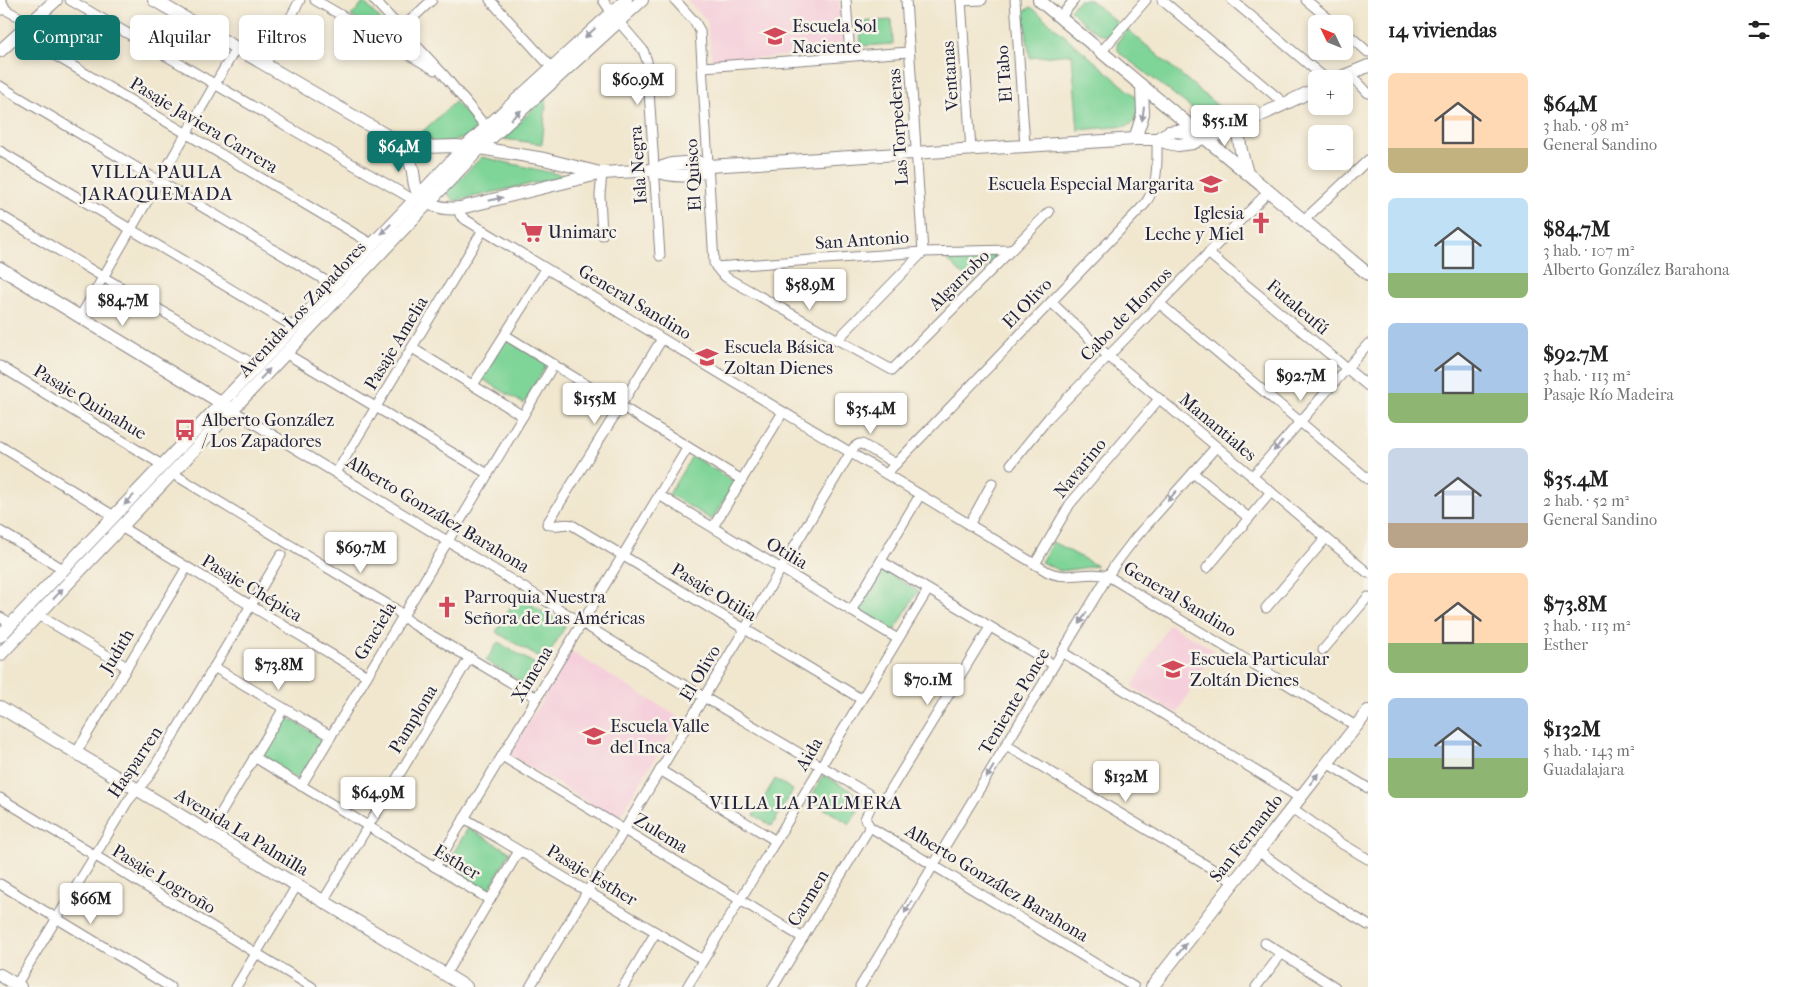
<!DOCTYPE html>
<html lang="es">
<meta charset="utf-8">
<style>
body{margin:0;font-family:"IM FELL French Canon",serif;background:#f2f2f2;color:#222;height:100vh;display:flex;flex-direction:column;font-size:19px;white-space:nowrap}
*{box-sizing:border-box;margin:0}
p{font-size:16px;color:#767676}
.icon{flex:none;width:28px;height:28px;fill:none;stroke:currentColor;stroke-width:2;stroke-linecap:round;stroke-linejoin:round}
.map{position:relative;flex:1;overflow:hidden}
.panel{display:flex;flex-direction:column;background:#fff;width:425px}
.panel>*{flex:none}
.guide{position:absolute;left:15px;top:15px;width:475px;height:45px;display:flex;gap:10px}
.needle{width:32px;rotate:313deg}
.buttons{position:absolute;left:1308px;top:15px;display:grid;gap:10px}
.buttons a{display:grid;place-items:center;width:45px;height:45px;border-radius:8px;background:#fff;box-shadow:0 2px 8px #0003;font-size:25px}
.price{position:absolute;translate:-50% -42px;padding:0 11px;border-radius:5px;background:#fff;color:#222;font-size:16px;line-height:32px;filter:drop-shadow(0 1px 2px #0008)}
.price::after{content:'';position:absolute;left:50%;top:30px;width:15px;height:11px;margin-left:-8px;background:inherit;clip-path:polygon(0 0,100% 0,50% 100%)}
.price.on{background:#0f766e;color:#fff}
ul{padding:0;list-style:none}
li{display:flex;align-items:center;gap:15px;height:125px;padding:0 20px}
li span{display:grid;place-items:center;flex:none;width:140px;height:100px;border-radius:8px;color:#555}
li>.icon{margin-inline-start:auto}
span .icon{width:60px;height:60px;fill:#fffc;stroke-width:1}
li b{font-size:21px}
h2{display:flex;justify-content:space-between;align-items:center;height:60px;padding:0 20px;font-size:21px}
.chip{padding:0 18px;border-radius:8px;background:#fff;box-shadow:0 2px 8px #0003;font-size:18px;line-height:45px}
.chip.on{background:#0f766e;color:#fff}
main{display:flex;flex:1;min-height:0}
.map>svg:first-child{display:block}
</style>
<main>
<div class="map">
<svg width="1368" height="987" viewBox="0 0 1368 987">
<rect width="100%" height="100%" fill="#f7f3e8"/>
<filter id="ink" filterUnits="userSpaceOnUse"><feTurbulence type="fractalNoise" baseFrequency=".02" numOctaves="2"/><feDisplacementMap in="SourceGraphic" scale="10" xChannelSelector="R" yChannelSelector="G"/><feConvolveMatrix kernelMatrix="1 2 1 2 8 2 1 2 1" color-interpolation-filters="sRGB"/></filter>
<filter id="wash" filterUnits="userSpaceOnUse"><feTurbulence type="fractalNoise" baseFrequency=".0096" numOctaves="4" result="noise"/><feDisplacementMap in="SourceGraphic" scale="20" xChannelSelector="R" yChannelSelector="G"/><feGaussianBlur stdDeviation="1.12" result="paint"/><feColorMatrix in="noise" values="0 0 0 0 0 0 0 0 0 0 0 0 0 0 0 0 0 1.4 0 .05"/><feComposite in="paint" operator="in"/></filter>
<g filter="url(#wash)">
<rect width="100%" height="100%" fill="#f1e7cf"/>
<!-- built -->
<g fill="#f5cfdb">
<path d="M687,0H839L842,52L712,61L707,21Z"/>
<path d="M1169,624L1214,650L1177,714L1132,687Z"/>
<path d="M572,652L680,718L617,820L509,754Z"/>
</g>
<!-- green -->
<g fill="#7fd498" stroke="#507b6a">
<path d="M1079,0H1090L1119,24L1109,36C1097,37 1079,18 1070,10Z"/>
<path d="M364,2L407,49L351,16Z"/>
<path d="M1031,7L1135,96L1139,104L1135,121L1128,126L1078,130L1072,54L1030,58L1023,12Z"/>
<path d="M892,20L893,44L861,46L860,22Z"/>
<path d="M1127,29L1218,106L1197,112L1122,55L1118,50L1117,43Z"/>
<path d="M547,94L542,144L504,139Z"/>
<path d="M455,102L478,126L468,137L431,146L414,139Z"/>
<path d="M482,157L566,176L454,201L446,192Z"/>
<path d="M999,254L971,283L944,257Z"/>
<path d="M505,339L547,364L524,404L481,378Z"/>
<path d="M692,456L735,482L712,520L669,494Z"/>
<path d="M1053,542L1097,566L1060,571L1041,562Z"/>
<path d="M881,569L918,591L894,631L857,608Z"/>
<path d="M517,596L566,625L545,661L496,632Z"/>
<path d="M498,642L540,667L528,686L486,661Z"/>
<path d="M282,714L323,739L299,780L257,754Z"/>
<path d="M823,775L865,799L850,824L810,800Z"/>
<path d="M775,779L793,790L772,826L754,815Z"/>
<path d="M468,828L510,852L487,893L444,869Z"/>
</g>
</g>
<g filter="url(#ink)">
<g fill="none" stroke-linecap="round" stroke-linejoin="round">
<!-- street casing -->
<g stroke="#8a8485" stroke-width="11">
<g id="street">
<path d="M1,0L6,10"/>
<path d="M70,0L414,200"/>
<path d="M315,0L435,70"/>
<path d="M374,0L444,75L486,127"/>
<path d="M490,0L552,68"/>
<path d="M603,0L612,13"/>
<path d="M675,0L695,22L700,31L714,263L720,272L727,278L892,370L1049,212"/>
<path d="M846,0L850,56"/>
<path d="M906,0L923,252"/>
<path d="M961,0L971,150"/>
<path d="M1015,0L1025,146"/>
<path d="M1162,0L1285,104"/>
<path d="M1232,0L1326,79"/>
<path d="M1306,0L1335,24"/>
<path d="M961,1L982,0"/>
<path d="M0,10H6L30,23"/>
<path d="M1060,18L1074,0"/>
<path d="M619,22L643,50L647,61L660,256"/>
<path d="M401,29L432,0"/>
<path d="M1344,31L1368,52"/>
<path d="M19,34L372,244"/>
<path d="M1101,52L1146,0"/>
<path d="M265,65L300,0"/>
<path d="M703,67L909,52"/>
<path d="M1349,73L1368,93"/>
<path d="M0,86L333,285"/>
<path d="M0,151L294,327"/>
<path d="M460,208V215L466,220L1048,572C1067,581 1088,570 1108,576L1356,726"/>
<path d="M0,215L103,277L257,366"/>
<path d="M1304,220L1368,160"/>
<path d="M602,235L600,195L602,173"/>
<path d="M1208,253L1368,386"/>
<path d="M716,267L923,252L1011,250"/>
<path d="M1051,302L1108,356L1368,573"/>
<path d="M1159,303L1368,479"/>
<path d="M80,317L236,48"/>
<path d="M505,335L742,480"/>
<path d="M662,339L547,524C557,528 563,522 572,525L861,699"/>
<path d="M837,340L923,252"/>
<path d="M412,348L523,416"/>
<path d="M285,353L488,474"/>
<path d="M0,366L162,465"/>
<path d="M473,385L546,269"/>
<path d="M232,410L697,693L872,796L873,802L865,819L870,827L1134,987"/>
<path d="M0,446L114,516"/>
<path d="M1011,464L1050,416L1269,191"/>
<path d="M172,473L395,609L411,623L537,698"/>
<path d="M336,473L483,230"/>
<path d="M1193,473L1249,518"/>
<path d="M886,474L1145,204C1159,184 1157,162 1157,139"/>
<path d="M1252,477L1368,344"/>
<path d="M659,495L898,639"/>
<path d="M969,525L992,483"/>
<path d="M121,527L367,676"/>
<path d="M713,527L783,412"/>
<path d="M0,531L63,569"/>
<path d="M881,561L1054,665"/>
<path d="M1035,564L1070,504L1159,399"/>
<path d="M1207,568L1271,492"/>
<path d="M1266,608L1326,538"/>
<path d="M851,611L920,495"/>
<path d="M38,615L127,667"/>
<path d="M0,617L12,624"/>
<path d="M1323,650L1368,597"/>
<path d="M1062,652L1300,798"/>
<path d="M214,667L331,736"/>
<path d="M1006,745L1234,882"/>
<path d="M76,753L187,567"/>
<path d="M502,756L803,938"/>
<path d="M254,757L490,900"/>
<path d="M1327,763L1368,788"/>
<path d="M660,770L776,841"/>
<path d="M301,786L554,364"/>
<path d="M0,798L312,987"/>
<path d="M874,800L882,799L888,794L990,627"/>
<path d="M1292,808L1339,842L1368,859"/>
<path d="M464,818L703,960"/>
<path d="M209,833L284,708"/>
<path d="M1258,851L1321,896L1368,925"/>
<path d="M435,867L688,447"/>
<path d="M0,884L170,987"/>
<path d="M323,901L470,657"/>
<path d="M1265,943L1335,987"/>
<path d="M445,975L519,851"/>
<path d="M15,987L128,801L149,776L281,555"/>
<path d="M236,987L297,885"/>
<path d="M530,987L854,447L859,444H862L896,464"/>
<path d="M623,987L656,932"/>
<path d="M687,987L928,590"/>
<path d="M773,987L870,827"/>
<path d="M860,987L1114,566L1136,537L1216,447"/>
<path d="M1256,987L1282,953"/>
</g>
</g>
<!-- secondary casing -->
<g stroke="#8a8485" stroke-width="14">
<g id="secondary">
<path d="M154,0L391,138L424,147L456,146L480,148L544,159L600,173"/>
<path d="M1039,0L1368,274"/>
<path d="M0,51L56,0"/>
<path d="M1337,79L1368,66"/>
<path d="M1237,127L1241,151L1247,173"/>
<path d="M391,138C399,145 406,152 410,162C414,170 413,177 415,185C420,205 442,210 460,208L602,173L654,170L672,164L697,162L709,166L1135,139H1157L1168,143L1178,145L1193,143L1204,137"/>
<path d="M1135,139L1143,114L1142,87"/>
<path d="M1157,139L1169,132L1177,131L1192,133L1204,137L1221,134L1316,89"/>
<path d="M654,170C668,176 699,180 709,166"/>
<path d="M0,268L228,407"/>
<path d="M0,636L465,147L626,0"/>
<path d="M0,655L480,148L642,0"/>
<path d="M0,707L466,987"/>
<path d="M0,975L20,987"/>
<path d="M1152,987L1368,711"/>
</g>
</g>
<!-- street -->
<use href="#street" stroke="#fff" stroke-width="9"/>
<!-- secondary -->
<use href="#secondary" stroke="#fff" stroke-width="12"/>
</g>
<!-- one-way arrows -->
<defs><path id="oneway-solid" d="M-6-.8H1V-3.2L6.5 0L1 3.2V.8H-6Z" transform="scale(1.25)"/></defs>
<g fill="#9c9ca7">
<use href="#oneway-solid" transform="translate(590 33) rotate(138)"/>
<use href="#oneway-solid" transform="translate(1143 114) rotate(98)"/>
<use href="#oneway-solid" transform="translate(516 115) rotate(-42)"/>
<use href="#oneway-solid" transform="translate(496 199) rotate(-13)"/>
<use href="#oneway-solid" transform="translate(386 229) rotate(134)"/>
<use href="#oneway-solid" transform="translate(265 374) rotate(-47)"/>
<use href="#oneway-solid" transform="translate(1278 446) rotate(131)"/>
<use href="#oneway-solid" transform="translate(1172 496) rotate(131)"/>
<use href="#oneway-solid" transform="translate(129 500) rotate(134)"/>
<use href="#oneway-solid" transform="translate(58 594) rotate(-47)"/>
<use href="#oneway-solid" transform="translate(1083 618) rotate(121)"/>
<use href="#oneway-solid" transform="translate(990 772) rotate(121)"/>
<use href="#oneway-solid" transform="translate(1314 779) rotate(-52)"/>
<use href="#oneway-solid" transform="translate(908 907) rotate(121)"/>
<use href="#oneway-solid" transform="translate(1182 949) rotate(-52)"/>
</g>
</g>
<!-- icons -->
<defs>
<g id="school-bare" transform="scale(1.725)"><path d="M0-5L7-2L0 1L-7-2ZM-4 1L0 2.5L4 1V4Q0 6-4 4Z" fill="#d1495b" stroke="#f7f3e8" stroke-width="2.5" paint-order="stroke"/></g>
<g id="church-bare" transform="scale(1.725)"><path d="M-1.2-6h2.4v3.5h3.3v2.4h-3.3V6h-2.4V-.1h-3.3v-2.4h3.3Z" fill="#d1495b" stroke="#f7f3e8" stroke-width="2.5" paint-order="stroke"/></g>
<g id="supermarket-bare" transform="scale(1.725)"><path d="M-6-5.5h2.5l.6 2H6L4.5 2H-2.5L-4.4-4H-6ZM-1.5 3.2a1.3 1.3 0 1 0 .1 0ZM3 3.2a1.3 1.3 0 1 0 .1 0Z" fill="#d1495b" stroke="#f7f3e8" stroke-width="2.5" paint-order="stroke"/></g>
<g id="bus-bare" transform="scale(1.725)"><path d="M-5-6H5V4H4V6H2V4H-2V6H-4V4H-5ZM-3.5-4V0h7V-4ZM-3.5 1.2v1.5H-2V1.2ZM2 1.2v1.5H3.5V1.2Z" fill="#d1495b" stroke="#f7f3e8" stroke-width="2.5" paint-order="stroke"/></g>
</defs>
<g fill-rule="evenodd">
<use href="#school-bare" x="775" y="36"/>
<use href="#school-bare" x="1211" y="184"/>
<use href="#church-bare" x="1261" y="223"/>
<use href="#supermarket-bare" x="532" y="232"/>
<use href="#school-bare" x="707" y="357"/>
<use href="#bus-bare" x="185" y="430"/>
<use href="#church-bare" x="447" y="607"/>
<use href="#school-bare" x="1173" y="669"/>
<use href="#school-bare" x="594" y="736"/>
</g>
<g text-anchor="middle" stroke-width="5" stroke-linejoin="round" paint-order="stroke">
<!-- poi labels -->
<g font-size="18" fill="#22223b" stroke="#f7f3e8" text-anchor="start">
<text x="792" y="32">Escuela Sol<tspan x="792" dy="21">Naciente</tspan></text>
<text x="1194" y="190" text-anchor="end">Escuela Especial Margarita</text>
<text x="1244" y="219" text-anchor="end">Iglesia<tspan x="1244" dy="21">Leche y Miel</tspan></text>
<text x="548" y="238">Unimarc</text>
<text x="724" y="353">Escuela Básica<tspan x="724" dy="21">Zoltan Dienes</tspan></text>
<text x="202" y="426">Alberto González<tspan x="202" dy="21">/ Los Zapadores</tspan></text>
<text x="464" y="603">Parroquia Nuestra<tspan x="464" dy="21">Señora de Las Américas</tspan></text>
<text x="1190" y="665">Escuela Particular<tspan x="1190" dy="21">Zoltán Dienes</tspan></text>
<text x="610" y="732">Escuela Valle<tspan x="610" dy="21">del Inca</tspan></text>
</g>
<!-- street labels -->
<g font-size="18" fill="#22223b" stroke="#f7f3e8">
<text transform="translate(1004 74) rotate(-94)" y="6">El Tabo</text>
<text transform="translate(950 76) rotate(-94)" y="6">Ventanas</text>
<text transform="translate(204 125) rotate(31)" y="6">Pasaje Javiera Carrera</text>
<text transform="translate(898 127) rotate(-94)" y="6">Las Torpederas</text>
<text transform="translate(638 165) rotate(-94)" y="6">Isla Negra</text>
<text transform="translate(693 175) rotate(-93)" y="6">El Quisco</text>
<text transform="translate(862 240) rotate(-4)" y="6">San Antonio</text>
<text transform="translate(959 280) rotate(-45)" y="6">Algarrobo</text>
<text transform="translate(635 302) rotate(31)" y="6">General Sandino</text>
<text transform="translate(1027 303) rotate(-46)" y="6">El Olivo</text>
<text transform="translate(1298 307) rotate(40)" y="6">Futaleufú</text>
<text transform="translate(302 309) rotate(-47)" y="6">Avenida Los Zapadores</text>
<text transform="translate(1126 314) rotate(-46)" y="6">Cabo de Hornos</text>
<text transform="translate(396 343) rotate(-59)" y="6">Pasaje Amelia</text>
<text transform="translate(90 402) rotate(31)" y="6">Pasaje Quinahue</text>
<text transform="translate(1218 427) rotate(40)" y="6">Manantiales</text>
<text transform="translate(1080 468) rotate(-51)" y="6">Navarino</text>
<text transform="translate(438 514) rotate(31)" y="6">Alberto González Barahona</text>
<text transform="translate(787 553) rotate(31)" y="6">Otilia</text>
<text transform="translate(252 588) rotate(31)" y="6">Pasaje Chépica</text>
<text transform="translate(714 592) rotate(31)" y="6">Pasaje Otilia</text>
<text transform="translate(1180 599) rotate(31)" y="6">General Sandino</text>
<text transform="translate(375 631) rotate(-59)" y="6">Graciela</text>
<text transform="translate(117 651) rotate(-59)" y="6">Judith</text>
<text transform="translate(700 673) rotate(-59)" y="6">El Olivo</text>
<text transform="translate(532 674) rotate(-59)" y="6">Ximena</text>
<text transform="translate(1014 701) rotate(-59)" y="6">Teniente Ponce</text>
<text transform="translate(413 719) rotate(-59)" y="6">Pamplona</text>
<text transform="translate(809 754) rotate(-59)" y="6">Aida</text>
<text transform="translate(135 762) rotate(-56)" y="6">Hasparren</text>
<text transform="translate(242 832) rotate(31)" y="6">Avenida La Palmilla</text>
<text transform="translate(661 833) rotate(31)" y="6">Zulema</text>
<text transform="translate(1246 838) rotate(-52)" y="6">San Fernando</text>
<text transform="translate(457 862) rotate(31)" y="6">Esther</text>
<text transform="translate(592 875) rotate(31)" y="6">Pasaje Esther</text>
<text transform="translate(164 879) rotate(31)" y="6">Pasaje Logroño</text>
<text transform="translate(997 883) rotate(31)" y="6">Alberto González Barahona</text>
<text transform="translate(808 898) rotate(-59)" y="6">Carmen</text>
</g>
<!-- neighbourhood labels -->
<g font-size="19" letter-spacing="1" fill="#22223b" stroke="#f7f3e8">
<text x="157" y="178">VILLA PAULA<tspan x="157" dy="22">JARAQUEMADA</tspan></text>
<text x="806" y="809">VILLA LA PALMERA</text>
</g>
</g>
</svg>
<div class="buttons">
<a><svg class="needle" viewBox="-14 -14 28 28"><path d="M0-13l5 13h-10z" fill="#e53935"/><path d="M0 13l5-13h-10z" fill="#767676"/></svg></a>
<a>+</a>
<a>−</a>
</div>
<b class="price" style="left:638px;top:106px">$60.9M</b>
<b class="price" style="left:1225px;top:147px">$55.1M</b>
<b class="price on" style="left:399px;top:173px">$64M</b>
<b class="price" style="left:810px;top:311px">$58.9M</b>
<b class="price" style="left:123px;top:327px">$84.7M</b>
<b class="price" style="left:1301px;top:402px">$92.7M</b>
<b class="price" style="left:595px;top:425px">$155M</b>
<b class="price" style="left:871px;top:435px">$35.4M</b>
<b class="price" style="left:361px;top:574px">$69.7M</b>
<b class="price" style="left:279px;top:691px">$73.8M</b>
<b class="price" style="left:928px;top:706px">$70.1M</b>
<b class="price" style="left:1126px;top:803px">$132M</b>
<b class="price" style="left:378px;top:819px">$64.9M</b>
<b class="price" style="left:91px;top:925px">$66M</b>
<div class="guide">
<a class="chip on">Comprar</a>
<a class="chip">Alquilar</a>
<a class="chip">Filtros</a>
<a class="chip">Nuevo</a>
</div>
</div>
<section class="panel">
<h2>14 viviendas<svg class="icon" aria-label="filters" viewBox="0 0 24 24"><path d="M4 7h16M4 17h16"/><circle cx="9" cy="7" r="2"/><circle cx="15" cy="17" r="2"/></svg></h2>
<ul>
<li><span style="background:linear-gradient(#ffd9b3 75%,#c2b280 0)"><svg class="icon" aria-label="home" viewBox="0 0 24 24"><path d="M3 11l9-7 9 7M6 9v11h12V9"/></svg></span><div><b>$64M</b><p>3 hab. · 98 m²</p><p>General Sandino</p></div></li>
<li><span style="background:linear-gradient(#bfe0f5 75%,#8fb573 0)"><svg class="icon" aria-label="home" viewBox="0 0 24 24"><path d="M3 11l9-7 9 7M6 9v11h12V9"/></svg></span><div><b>$84.7M</b><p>3 hab. · 107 m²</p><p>Alberto González Barahona</p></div></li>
<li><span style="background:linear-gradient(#a9c7e8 70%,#8fb573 0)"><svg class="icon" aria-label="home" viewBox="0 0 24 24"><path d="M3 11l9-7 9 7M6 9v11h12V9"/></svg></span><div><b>$92.7M</b><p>3 hab. · 113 m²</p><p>Pasaje Río Madeira</p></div></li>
<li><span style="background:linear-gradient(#c9d6e8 75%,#b9a48a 0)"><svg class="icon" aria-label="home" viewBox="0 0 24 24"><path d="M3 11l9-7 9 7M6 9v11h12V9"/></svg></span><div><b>$35.4M</b><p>2 hab. · 52 m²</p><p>General Sandino</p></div></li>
<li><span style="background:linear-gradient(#ffd9b3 70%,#8fb573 0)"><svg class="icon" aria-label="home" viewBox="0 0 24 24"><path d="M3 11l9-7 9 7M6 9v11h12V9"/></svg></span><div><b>$73.8M</b><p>3 hab. · 113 m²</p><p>Esther</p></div></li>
<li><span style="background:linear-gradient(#a9c7e8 60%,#8fb573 0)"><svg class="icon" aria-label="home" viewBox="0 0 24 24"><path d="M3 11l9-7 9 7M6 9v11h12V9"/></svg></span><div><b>$132M</b><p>5 hab. · 143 m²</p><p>Guadalajara</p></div></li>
</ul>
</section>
</main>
